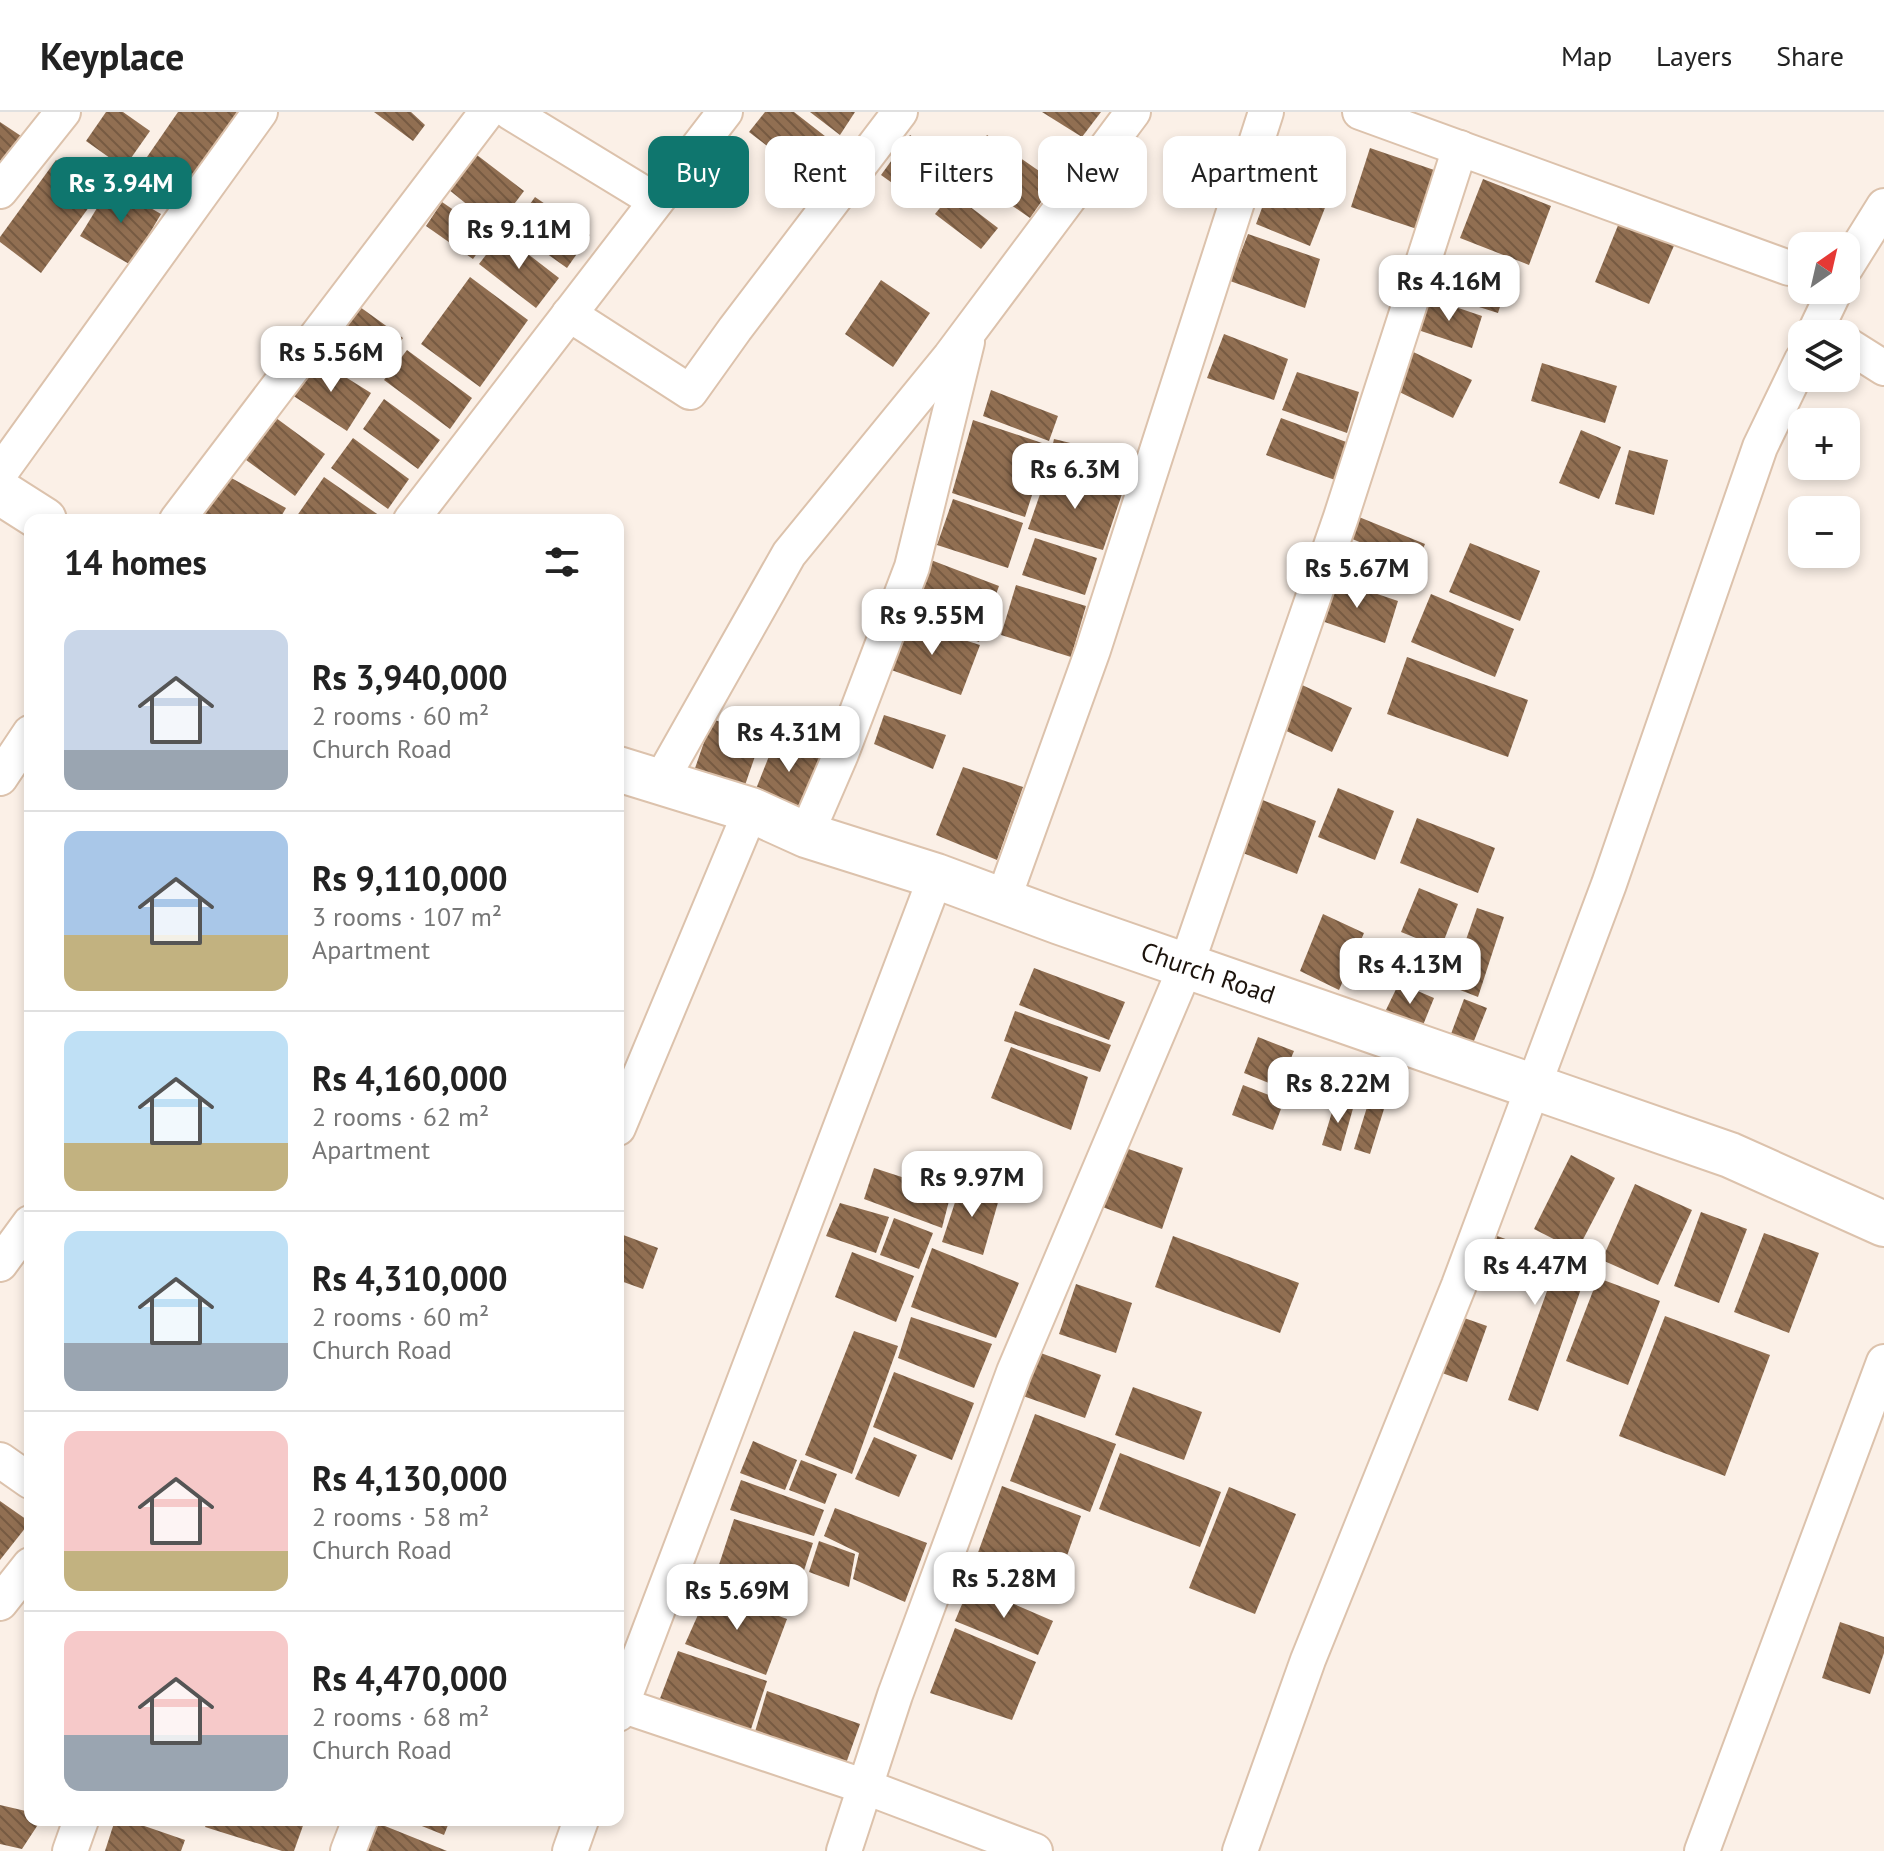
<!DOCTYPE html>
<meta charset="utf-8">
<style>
body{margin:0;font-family:"PT Sans",sans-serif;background:#f6f6f6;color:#222;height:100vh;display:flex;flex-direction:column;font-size:30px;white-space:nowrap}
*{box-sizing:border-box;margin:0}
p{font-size:26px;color:#767676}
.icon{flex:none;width:44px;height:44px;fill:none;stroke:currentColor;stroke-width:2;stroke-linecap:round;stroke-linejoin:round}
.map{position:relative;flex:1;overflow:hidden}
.panel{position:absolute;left:24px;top:402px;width:600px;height:1312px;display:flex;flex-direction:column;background:#fff;border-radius:16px;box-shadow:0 4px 12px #0003}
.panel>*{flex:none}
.hud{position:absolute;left:648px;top:24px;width:760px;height:72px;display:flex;gap:16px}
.needle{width:52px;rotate:34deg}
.fabs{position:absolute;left:1788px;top:120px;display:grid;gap:16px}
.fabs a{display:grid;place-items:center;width:72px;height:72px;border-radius:16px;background:#fff;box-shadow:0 4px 12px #0003;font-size:40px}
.price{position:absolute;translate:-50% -68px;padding:0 18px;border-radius:16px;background:#fff;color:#222;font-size:26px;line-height:52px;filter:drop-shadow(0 2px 4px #0008)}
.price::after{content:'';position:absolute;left:50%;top:48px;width:24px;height:18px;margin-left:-12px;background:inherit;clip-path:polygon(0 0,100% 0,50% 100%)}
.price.current{background:#0f766e;color:#fff}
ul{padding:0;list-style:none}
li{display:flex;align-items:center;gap:24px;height:200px;padding:0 40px}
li+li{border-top:2px solid #e0e0e0}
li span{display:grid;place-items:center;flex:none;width:224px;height:160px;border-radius:16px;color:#555}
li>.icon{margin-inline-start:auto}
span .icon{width:96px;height:96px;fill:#fffc;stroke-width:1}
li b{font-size:34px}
h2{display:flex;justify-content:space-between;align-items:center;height:96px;padding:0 40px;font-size:34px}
.tag{padding:0 28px;border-radius:16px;background:#fff;box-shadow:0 4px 12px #0003;font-size:28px;line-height:72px}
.tag.current{background:#0f766e;color:#fff}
header{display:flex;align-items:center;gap:48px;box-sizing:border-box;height:112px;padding:0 40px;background:#fff;border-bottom:2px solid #e0e0e0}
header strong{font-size:38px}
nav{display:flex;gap:44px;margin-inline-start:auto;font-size:28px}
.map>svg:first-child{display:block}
</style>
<header>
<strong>Keyplace</strong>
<nav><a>Map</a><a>Layers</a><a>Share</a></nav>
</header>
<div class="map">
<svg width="1884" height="1739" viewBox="0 0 1884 1739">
<defs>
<pattern id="building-back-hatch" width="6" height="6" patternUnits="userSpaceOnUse" patternTransform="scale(2)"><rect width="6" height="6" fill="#916f52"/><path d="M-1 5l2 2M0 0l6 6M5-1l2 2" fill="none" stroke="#765a42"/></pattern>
</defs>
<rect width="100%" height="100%" fill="#fbf0e7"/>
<!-- building -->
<g fill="url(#building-back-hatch)">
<path d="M106,0H123L150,19L124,56L86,29Z"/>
<path d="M178,0H237L175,88L136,61Z"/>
<path d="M374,0H411L425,13L413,29Z"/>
<path d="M765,0H794L839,35L813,69L749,20Z"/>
<path d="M810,0H855L840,23Z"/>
<path d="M1042,0H1101L1082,25Z"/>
<path d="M0,10L21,24L0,56Z"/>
<path d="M910,23L952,53L923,93L881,63Z"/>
<path d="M987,23L1055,70L1030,106L962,59Z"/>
<path d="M1370,36L1440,60L1420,118L1351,95Z"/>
<path d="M473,40L524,79L496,116L448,77Z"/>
<path d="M56,48L100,80L41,161L0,130V125Z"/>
<path d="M1275,61L1330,83L1310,134L1256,112Z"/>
<path d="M1483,67L1551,94L1529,153L1460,126Z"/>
<path d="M111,73L161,102L131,153L80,124Z"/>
<path d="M952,81L998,116L981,137L935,102Z"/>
<path d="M535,85L590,123L567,156L512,117Z"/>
<path d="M442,90L490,123L473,147L426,114Z"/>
<path d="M1621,106L1676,129L1649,192L1595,170Z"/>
<path d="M502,122L559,166L536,196L479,152Z"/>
<path d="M1248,122L1320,147L1305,196L1230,169Z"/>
<path d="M1445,160L1505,179L1498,201L1438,182Z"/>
<path d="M470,165L528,208L480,275L421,232Z"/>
<path d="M881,168L930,201L893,255L845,222Z"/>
<path d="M1426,185L1482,204L1472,236L1415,217Z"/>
<path d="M360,195L403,226L376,264L333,233Z"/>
<path d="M1224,222L1288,247L1274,288L1207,266Z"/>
<path d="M1407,237L1472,268L1453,306L1389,275Z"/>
<path d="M407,238L472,286L450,317L384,268Z"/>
<path d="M315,246L371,281L347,319L292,283Z"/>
<path d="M1542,251L1617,274L1605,311L1531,289Z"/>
<path d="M1297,260L1359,280L1347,321L1282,298Z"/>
<path d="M991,278L1058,304L1049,329L983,304Z"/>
<path d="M384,287L440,328L418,357L363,317Z"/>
<path d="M272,303L325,342L295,384L242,345Z"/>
<path d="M1281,306L1349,331L1335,368L1266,343Z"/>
<path d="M973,308L1048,333L1025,405L952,381Z"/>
<path d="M1581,318L1621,335L1599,387L1559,371Z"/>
<path d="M353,326L409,367L388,397L331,356Z"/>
<path d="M1054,327L1136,347L1127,377L1048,353Z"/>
<path d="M1629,338L1668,348L1654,403L1615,392Z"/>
<path d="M1048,359L1122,382L1103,438L1028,417Z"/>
<path d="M224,362L286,396L279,408H211L201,403Z"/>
<path d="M324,365L380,404L377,408H294Z"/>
<path d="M953,387L1023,411L1008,456L937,433Z"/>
<path d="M1359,405L1425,432L1416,454L1350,426Z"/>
<path d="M1035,426L1097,446L1085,483L1022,463Z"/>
<path d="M1470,431L1540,459L1520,509L1449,480Z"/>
<path d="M1370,444L1419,460L1413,481L1363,465Z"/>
<path d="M923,445L999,474L979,530L903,503Z"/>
<path d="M1330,466L1398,489L1385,531L1316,507Z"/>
<path d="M1016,473L1086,494L1071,545L1001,523Z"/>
<path d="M1431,482L1514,517L1495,565L1411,530Z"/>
<path d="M901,508L980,533L961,583L883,555Z"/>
<path d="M1407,545L1528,588L1508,645L1387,602Z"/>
<path d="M1289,567L1352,596L1332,640L1269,611Z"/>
<path d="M884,603L946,623L933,657L874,632Z"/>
<path d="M712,607L762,624L743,679L693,662Z"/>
<path d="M775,629L821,646L802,695L756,677Z"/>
<path d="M963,655L1023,675L997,748L936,723Z"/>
<path d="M1338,676L1394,699L1375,748L1318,725Z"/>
<path d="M1250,683L1316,709L1297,762L1230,736Z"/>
<path d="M1417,706L1495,736L1478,781L1400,751Z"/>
<path d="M1419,776L1458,792L1441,836L1401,820Z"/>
<path d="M1477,796L1504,805L1478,885L1450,874Z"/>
<path d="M1323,802L1364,821L1339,878L1300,859Z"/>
<path d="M1034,856L1125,890L1109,928L1019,893Z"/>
<path d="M1399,871L1434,886L1421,918L1385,900Z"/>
<path d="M1464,887L1487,896L1470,939L1448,930Z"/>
<path d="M1015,899L1111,933L1100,960L1004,929Z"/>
<path d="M1258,925L1294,939L1279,975L1244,961Z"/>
<path d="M1011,935L1088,965L1071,1018L991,986Z"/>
<path d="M1243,973L1284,989L1273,1018L1232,1003Z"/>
<path d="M1336,987L1354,993L1341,1039L1322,1033Z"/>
<path d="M1368,992L1384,997L1370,1042L1354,1037Z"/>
<path d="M1117,1033L1183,1056L1162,1117L1097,1093Z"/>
<path d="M1571,1043L1615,1066L1577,1139L1534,1117Z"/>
<path d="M874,1056L951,1081L942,1116L864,1087Z"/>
<path d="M961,1072L1001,1080L983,1143L942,1130Z"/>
<path d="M1635,1072L1692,1098L1658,1173L1602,1148Z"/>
<path d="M840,1091L889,1105L876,1141L826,1124Z"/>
<path d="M1701,1100L1747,1117L1719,1191L1674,1174Z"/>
<path d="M894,1106L933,1121L919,1157L880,1143Z"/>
<path d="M1481,1118L1588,1157L1538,1299L1508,1288L1547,1179L1469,1152Z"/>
<path d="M618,1121L658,1136L643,1177L618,1168Z"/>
<path d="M1764,1121L1819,1141L1789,1221L1734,1200Z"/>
<path d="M1173,1124L1299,1171L1280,1221L1155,1175Z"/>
<path d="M932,1136L1019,1171L996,1226L911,1195Z"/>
<path d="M852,1140L914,1164L896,1210L835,1185Z"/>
<path d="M1598,1166L1660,1189L1628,1273L1566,1249Z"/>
<path d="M1076,1172L1132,1191L1116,1241L1059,1222Z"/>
<path d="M1450,1201L1487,1214L1467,1270L1431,1257Z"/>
<path d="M1665,1204L1770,1243L1725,1364L1619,1324Z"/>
<path d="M911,1205L992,1232L974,1276L898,1246Z"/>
<path d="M854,1219L898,1234L852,1362L805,1343Z"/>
<path d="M1038,1240L1101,1263L1085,1306L1023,1284Z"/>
<path d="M894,1260L974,1291L952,1348L873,1315Z"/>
<path d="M1133,1275L1202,1300L1184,1348L1115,1323Z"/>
<path d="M1035,1302L1116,1332L1090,1400L1010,1369Z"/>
<path d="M874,1325L917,1343L899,1385L855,1367Z"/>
<path d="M753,1329L797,1348L785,1378L740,1361Z"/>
<path d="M1120,1341L1221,1380L1200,1435L1099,1397Z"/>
<path d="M801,1348L837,1362L825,1392L789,1378Z"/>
<path d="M741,1368L824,1398L814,1424L730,1398Z"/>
<path d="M1002,1374L1081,1404L1050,1492L971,1460Z"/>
<path d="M1229,1375L1296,1402L1255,1502L1189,1476Z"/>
<path d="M0,1389L30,1410L0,1448Z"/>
<path d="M835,1396L927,1431L905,1490L853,1467L859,1441L824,1424Z"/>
<path d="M734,1407L813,1431L791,1498L713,1471Z"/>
<path d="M819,1429L855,1442L849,1475L809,1460Z"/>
<path d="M970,1473L1053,1509L1038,1543L955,1509Z"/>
<path d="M709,1478L787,1507L766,1563L685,1532Z"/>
<path d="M1840,1510L1884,1525V1541L1870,1582L1822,1566Z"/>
<path d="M955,1516L1036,1550L1012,1608L930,1581Z"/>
<path d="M678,1539L767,1569L748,1626L656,1597Z"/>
<path d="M767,1579L860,1612L843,1660L752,1630Z"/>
<path d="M0,1693L30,1700V1708H41L22,1737L0,1732Z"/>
<path d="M115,1708H127L185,1728L181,1739H105Z"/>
<path d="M208,1708H305L294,1739H282L205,1715Z"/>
<path d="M407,1708H450L444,1723Z"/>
<path d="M375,1710L447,1739H363Z"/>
</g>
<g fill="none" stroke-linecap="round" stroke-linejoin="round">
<!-- minor casing -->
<g stroke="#dcc2ac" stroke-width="38">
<g id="minor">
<path d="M510,0L656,89"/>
<path d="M1360,0L1789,156L1802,154"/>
<path d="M0,79L63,0"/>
<path d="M1846,155L1884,94"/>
<path d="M569,202L690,280L735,217L900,0"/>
<path d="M1814,222L1835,178"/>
<path d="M1846,232L1884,256"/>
<path d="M0,361L260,0"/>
<path d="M177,408L487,0"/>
<path d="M411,408L725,0"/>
<path d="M0,666L30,621"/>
<path d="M660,670L789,442L950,245L1133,0"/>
<path d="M806,723L841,642L912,455L967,230"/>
<path d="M1003,788L1093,538L1266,0"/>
<path d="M618,1016L751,698"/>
<path d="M0,1152L30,1111"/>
<path d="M0,1348L30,1369"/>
<path d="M0,1491L30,1453"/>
<path d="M618,1592L866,1675L1035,1739"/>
<path d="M618,1602L936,764"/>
<path d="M70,1739L81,1708"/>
<path d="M348,1739L360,1708"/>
<path d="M570,1739L581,1708"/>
<path d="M844,1739L895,1583L1014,1260L1186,854L1341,405L1460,36"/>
<path d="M1240,1739L1308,1548L1459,1173L1609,772L1760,335L1802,248"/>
<path d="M1702,1739L1884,1250"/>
</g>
</g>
<!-- secondary casing -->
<g stroke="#dcc2ac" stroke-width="48">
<g id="secondary">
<path d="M0,380L44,408"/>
<path d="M618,657L751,698L806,723L936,764L1060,810L1730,1043L1884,1112"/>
</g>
</g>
<!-- minor -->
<use href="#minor" stroke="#fff" stroke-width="34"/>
<!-- secondary -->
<use href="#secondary" stroke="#fff" stroke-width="44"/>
</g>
<g text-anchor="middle" stroke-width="8" stroke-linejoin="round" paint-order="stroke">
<!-- street labels -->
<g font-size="26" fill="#1c130c" stroke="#fff">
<text transform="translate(1208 861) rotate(19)" y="9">Church Road</text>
</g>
</g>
</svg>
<div class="fabs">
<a><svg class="needle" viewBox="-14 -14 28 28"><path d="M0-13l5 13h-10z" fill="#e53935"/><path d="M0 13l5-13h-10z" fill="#767676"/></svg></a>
<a><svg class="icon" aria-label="layers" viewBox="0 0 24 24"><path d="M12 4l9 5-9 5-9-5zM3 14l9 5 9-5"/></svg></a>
<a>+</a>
<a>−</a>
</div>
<b class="price current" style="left:121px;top:113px">Rs 3.94M</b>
<b class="price" style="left:519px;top:159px">Rs 9.11M</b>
<b class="price" style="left:1449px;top:211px">Rs 4.16M</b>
<b class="price" style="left:331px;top:282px">Rs 5.56M</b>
<b class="price" style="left:1075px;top:399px">Rs 6.3M</b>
<b class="price" style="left:1357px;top:498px">Rs 5.67M</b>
<b class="price" style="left:932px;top:545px">Rs 9.55M</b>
<b class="price" style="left:789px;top:662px">Rs 4.31M</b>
<b class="price" style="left:1410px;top:894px">Rs 4.13M</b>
<b class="price" style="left:1338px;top:1013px">Rs 8.22M</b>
<b class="price" style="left:972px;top:1107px">Rs 9.97M</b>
<b class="price" style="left:1535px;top:1195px">Rs 4.47M</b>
<b class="price" style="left:1004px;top:1508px">Rs 5.28M</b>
<b class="price" style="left:737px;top:1520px">Rs 5.69M</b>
<div class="hud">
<a class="tag current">Buy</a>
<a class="tag">Rent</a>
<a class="tag">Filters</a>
<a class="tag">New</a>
<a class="tag">Apartment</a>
</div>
<section class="panel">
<h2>14 homes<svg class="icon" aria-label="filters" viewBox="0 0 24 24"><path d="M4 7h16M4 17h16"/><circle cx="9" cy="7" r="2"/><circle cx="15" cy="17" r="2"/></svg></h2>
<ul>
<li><span style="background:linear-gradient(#c9d6e8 75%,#9aa5b1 0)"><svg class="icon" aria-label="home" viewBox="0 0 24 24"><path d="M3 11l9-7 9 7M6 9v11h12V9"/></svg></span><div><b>Rs 3,940,000</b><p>2 rooms · 60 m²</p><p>Church Road</p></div></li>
<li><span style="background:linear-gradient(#a9c7e8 65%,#c2b280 0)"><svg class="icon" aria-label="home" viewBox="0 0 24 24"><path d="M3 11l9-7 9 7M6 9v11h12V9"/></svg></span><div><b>Rs 9,110,000</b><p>3 rooms · 107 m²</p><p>Apartment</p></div></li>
<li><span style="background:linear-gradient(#bfe0f5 70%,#c2b280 0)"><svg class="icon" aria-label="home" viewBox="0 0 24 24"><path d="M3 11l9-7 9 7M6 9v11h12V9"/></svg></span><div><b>Rs 4,160,000</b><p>2 rooms · 62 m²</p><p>Apartment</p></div></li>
<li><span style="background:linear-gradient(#bfe0f5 70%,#9aa5b1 0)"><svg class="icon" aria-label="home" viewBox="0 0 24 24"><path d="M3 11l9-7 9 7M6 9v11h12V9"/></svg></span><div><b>Rs 4,310,000</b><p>2 rooms · 60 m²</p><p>Church Road</p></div></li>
<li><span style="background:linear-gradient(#f6c9c9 75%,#c2b280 0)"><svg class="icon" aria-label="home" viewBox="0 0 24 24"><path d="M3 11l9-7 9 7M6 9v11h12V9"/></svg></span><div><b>Rs 4,130,000</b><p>2 rooms · 58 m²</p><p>Church Road</p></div></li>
<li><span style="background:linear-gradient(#f6c9c9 65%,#9aa5b1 0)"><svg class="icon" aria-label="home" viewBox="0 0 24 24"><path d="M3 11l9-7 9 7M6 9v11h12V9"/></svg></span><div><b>Rs 4,470,000</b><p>2 rooms · 68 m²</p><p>Church Road</p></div></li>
</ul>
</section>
</div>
